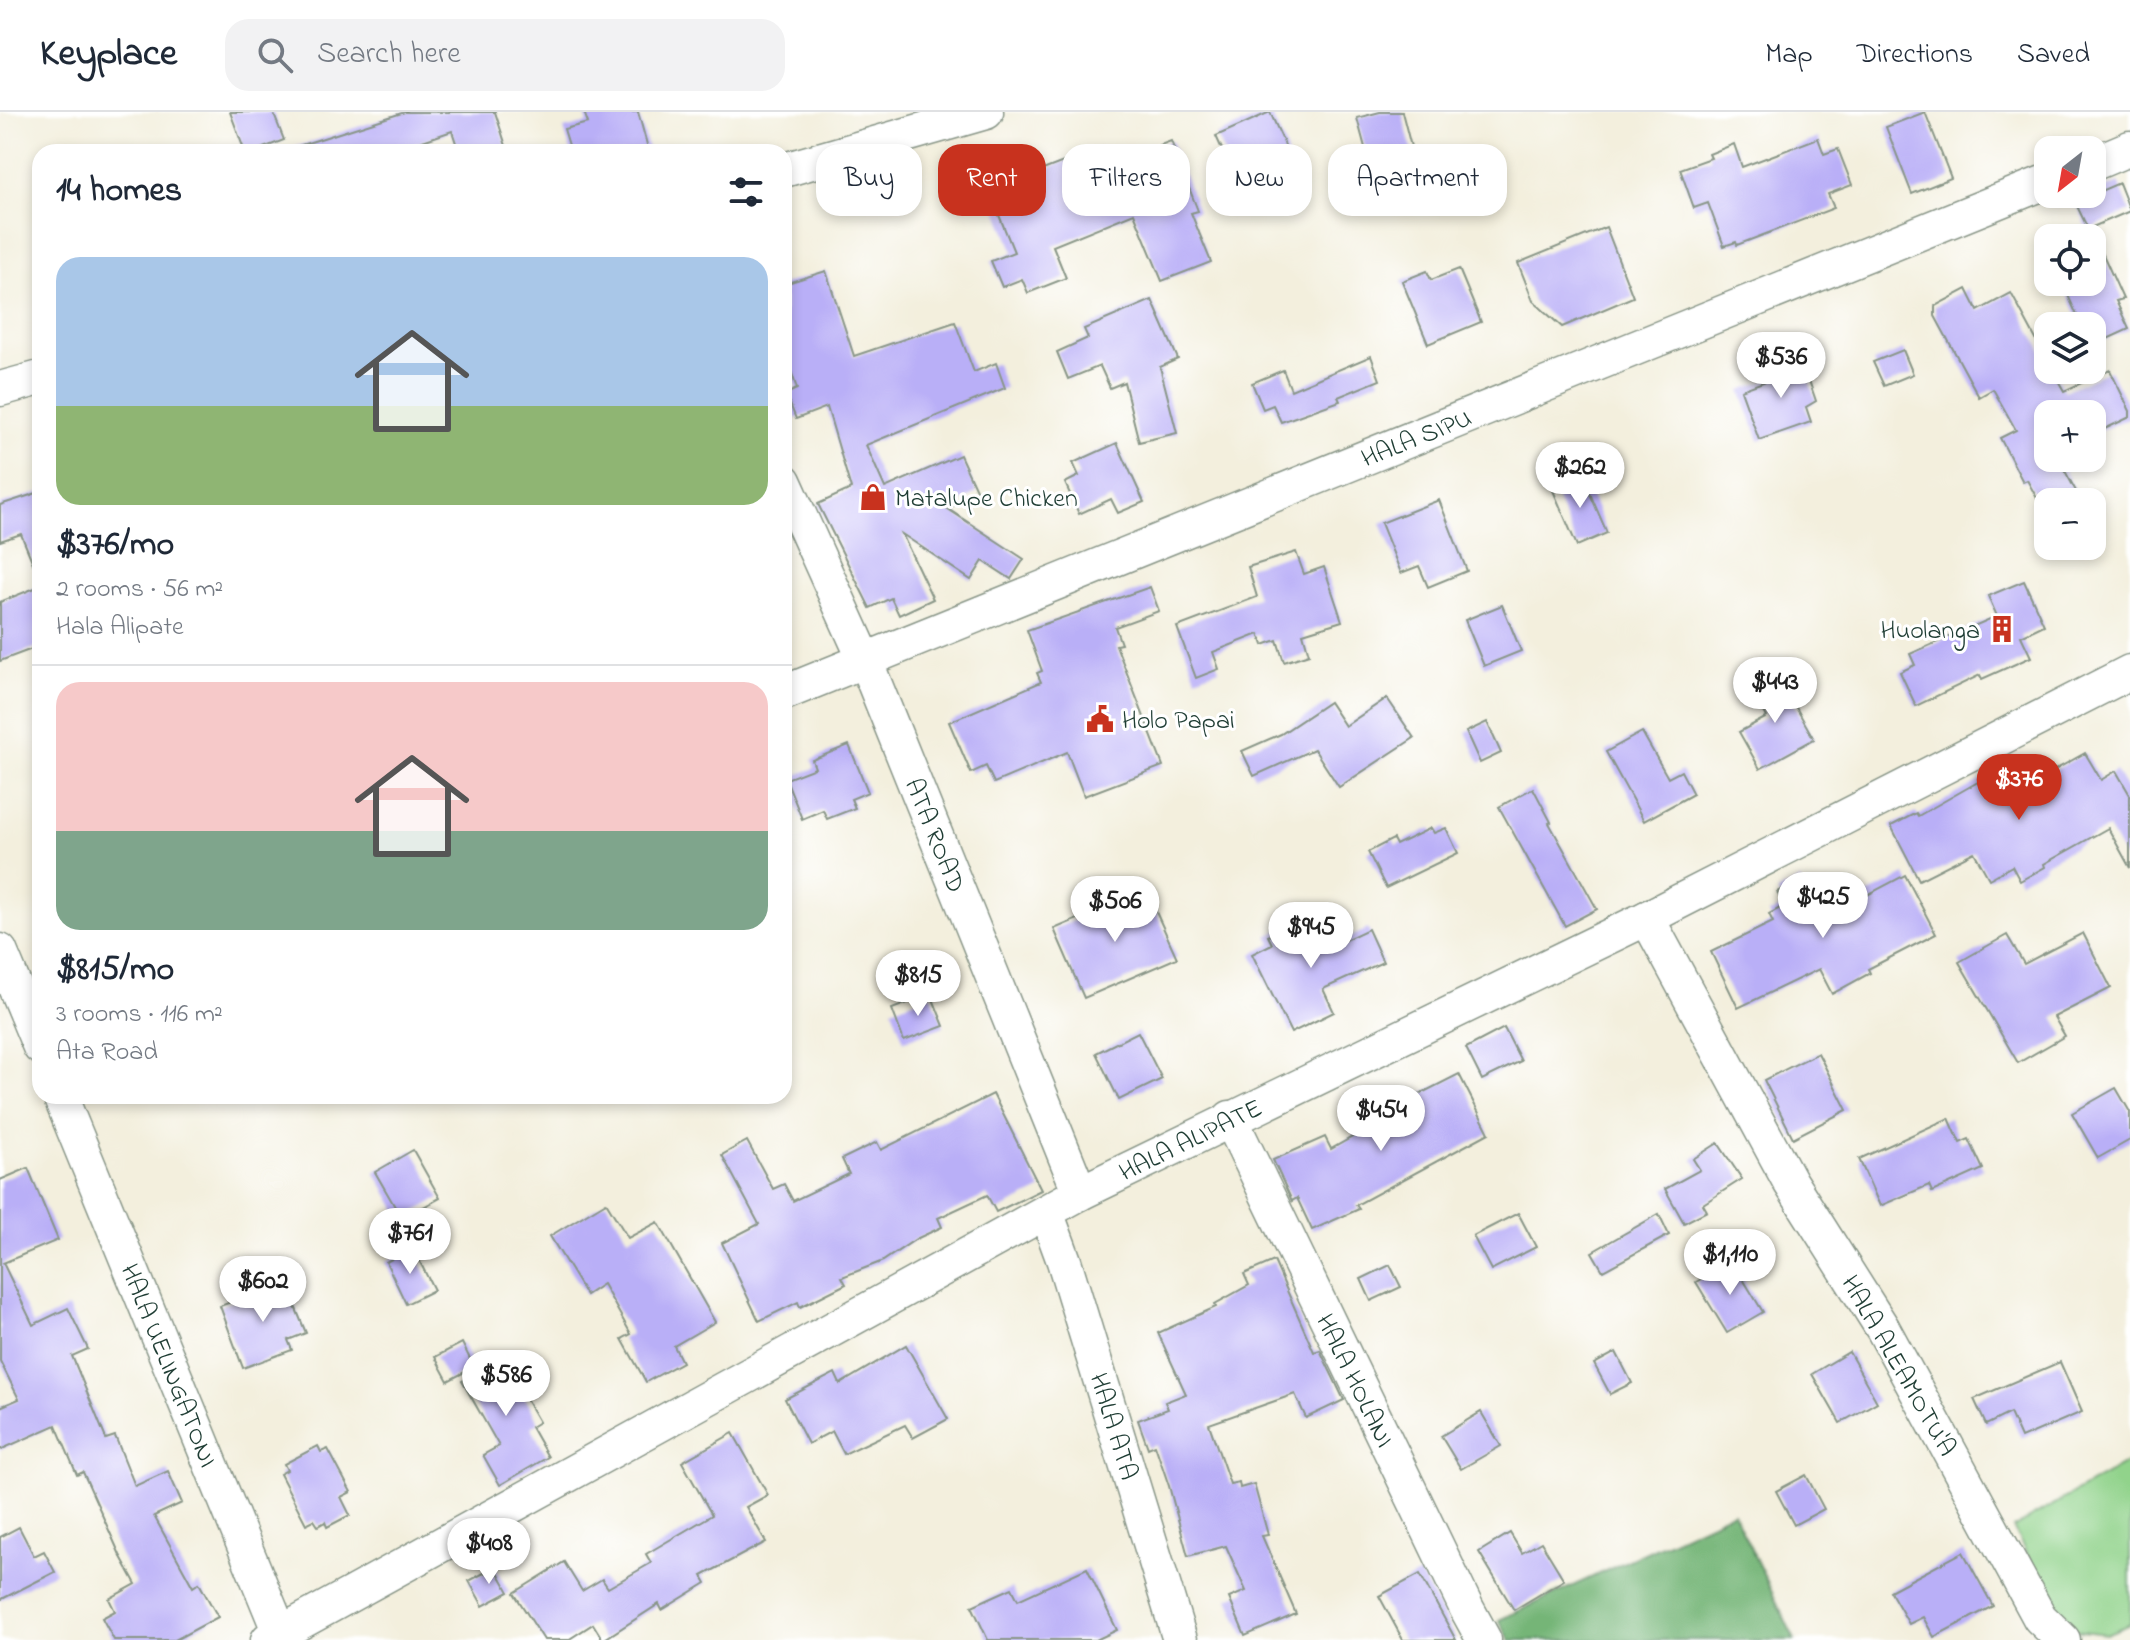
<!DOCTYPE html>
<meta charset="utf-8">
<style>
body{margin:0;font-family:"Indie Flower",sans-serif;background:#f2f2f3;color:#1f2937;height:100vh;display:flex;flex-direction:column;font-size:30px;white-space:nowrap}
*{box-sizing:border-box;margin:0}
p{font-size:26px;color:#747a83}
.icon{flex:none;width:44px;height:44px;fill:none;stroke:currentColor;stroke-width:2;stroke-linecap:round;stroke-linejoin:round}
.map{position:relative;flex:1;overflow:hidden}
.drawer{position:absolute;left:32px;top:32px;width:760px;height:960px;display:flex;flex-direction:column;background:#fff;border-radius:24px;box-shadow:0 4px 12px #0003}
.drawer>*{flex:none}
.top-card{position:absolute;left:816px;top:32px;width:760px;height:72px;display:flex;gap:16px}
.needle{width:52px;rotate:211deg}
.controls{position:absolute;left:2034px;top:24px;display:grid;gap:16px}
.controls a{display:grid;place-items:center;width:72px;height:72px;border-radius:16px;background:#fff;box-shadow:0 4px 12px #0003;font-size:40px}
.price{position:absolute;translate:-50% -68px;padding:0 18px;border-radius:28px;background:#fff;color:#222;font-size:26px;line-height:52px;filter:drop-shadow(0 2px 4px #0008)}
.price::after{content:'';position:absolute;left:50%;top:48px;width:24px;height:18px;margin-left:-12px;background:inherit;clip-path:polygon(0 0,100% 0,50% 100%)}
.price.current{background:#c8321e;color:#fff}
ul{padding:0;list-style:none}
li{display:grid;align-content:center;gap:16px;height:424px;padding:0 24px}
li+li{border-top:2px solid #e0e1e3}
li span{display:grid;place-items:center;height:248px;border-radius:24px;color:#555}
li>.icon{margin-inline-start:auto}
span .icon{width:144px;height:144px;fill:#fffc;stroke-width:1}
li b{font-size:34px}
h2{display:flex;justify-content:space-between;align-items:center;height:96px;padding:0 24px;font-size:34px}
.pill{padding:0 28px;border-radius:24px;background:#fff;box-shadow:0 4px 12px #0003;font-size:28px;line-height:72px}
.pill.current{background:#c8321e;color:#fff}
header{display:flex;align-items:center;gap:48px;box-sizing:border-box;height:112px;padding:0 40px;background:#fff;border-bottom:2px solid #e0e1e3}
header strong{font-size:38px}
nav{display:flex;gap:44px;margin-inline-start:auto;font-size:28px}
.search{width:560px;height:72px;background:#f2f2f3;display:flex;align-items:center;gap:20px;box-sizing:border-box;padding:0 28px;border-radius:24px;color:#747a83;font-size:30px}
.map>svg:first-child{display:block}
</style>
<header>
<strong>Keyplace</strong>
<div class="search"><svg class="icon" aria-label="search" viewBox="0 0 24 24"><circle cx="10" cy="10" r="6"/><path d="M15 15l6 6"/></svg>Search here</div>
<nav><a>Map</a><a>Directions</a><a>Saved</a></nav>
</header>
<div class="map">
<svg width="2130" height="1528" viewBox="0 0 2130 1528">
<rect width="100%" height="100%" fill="#fff"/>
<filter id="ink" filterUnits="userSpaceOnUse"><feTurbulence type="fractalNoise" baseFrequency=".0125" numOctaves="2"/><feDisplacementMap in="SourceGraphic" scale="16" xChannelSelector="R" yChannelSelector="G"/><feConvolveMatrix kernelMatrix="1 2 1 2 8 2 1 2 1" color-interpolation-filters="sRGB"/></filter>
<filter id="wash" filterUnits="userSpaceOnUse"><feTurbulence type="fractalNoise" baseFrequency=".006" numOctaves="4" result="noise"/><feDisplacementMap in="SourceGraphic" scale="32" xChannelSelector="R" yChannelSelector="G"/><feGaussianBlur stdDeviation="1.8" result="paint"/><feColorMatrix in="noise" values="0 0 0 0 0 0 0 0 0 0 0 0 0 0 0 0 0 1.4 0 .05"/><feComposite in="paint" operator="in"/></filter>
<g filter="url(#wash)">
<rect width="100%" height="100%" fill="#f3efdd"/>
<!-- green -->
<path fill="#91d38b" stroke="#588860" stroke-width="2" d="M2130,1349V1512L2106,1522L2074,1518L2052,1491L2013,1416Z"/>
<!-- forest -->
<path fill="#74b577" stroke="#4a7956" stroke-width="2" d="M1733,1400L1795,1528H1510L1499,1508Z"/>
<g id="blocks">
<!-- building -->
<g fill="#b9aff7">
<path d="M230,0H273L284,28L253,40H245Z"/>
<path d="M405,0H495L508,40H459L452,19L408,34L410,40H296L295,35Z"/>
<path d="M584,0H638L649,40H571L564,17L588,11Z"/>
<path d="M1270,0L1284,31L1290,53L1239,75L1216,24Z"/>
<path d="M1380,0H1402L1416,54L1373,65L1357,6Z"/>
<path d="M1925,0L1951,66L1912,82L1886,15Z"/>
<path d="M1818,26L1824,42L1838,37L1852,73L1828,82L1834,96L1737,133L1736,130L1724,134L1708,91L1694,96L1680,57L1711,46L1709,42L1734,32L1742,55Z"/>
<path d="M1171,29L1198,99L1191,101L1211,150L1162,169L1134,101L1053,134L1066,166L1028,181L1022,167L1002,175L991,149L1014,140L988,76L1037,57L1038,60L1102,35L1110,52Z"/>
<path d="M2119,71L2130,99L2088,117L2075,90Z"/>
<path d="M1606,115L1633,185L1562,215L1533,189L1518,151Z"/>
<path d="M2092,118L2123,187L2116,189L2129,217L2103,229L2092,205L2080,210L2062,170H2092V126H2075Z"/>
<path d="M1459,157L1481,210L1428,232L1402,169L1427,159L1431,168Z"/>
<path d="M826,159L854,244L955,210L974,260L996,251L1005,276L866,333L885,376L960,343L977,380L948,397L1024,447L1011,467L983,449L971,468L902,422L933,487L899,503L891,486L870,496L818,392L851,377L827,295L796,307L786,282L797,277L784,237V172Z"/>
<path d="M1967,177L1978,199L2011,181L2048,250V258H2052L2064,279L2110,258L2130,299V305L2092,323V302H2048V346H2058L2077,381L2061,390H2048V397L2044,399L2027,368L2023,370L2000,326L2016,318L1993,277L1979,285L1935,204V194Z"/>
<path d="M1152,188L1178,247L1160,255L1177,321L1139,330L1124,270L1110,276L1100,254L1068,267L1057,240L1088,226L1084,217Z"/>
<path d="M1903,238L1913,262L1884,274L1873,250Z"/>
<path d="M1371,244L1380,268L1338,285L1340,289L1281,310L1273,293L1263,297L1252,271L1283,258L1291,278Z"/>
<path d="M1801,245L1816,289L1806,295L1811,310L1759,328L1741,278L1777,265L1774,255Z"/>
<path d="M1117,331L1144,390L1118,401L1111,387L1079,402L1065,371L1079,364L1073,351Z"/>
<path d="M1582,363L1607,421L1577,434L1552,376Z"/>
<path d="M40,380V466H39L21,422L0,429V393Z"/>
<path d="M1439,388L1467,459L1428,475L1419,454L1401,461L1381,411Z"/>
<path d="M1296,440L1304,462L1324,455L1342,509L1303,521L1309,542L1284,550L1277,528L1263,533L1259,522L1213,540L1219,557L1196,566L1177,515L1257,485L1248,455Z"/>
<path d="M2024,469L2044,513L2021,524L2031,545L1982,567L1980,563L1916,594L1900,560L1915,553L1910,542L1997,504L1988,484Z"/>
<path d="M40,474V534L0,549V490Z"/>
<path d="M1150,475L1159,499L1115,515L1121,532L1116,533L1163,654L1084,684L1067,640L994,671L986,654L971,661L949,610L1041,570L1037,561L1042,559L1027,518Z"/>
<path d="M1502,493L1521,539L1484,554L1465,508Z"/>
<path d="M1777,562L1814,627L1760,657L1739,620L1767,605L1751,577Z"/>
<path d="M1387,586L1414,626L1339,675L1314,637L1254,664L1242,639L1281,622L1329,590L1345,614Z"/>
<path d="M1487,610L1501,641L1480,651L1466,620Z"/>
<path d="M1642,620L1668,666L1681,659L1693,682L1644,709L1606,640Z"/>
<path d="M849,633L868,680L851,687L855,696L827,707L823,698L802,707L786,667L815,656L812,648Z"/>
<path d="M2085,641L2101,668L2116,659L2130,683V756L2108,716L2044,752L2045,755L2020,769L2012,754L1989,767L1974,740L1919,768L1891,714L1916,701L1918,704L1992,662L2005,686Z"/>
<path d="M1533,676L1551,710L1549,711L1597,797L1565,814L1499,695Z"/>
<path d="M1431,716L1434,721L1446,716L1458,741L1386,776L1368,740L1393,727L1396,733Z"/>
<path d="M1905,763L1936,822L1868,857L1870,861L1832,882L1819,857L1738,896L1711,840L1773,810L1769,802L1784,794L1777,780L1800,768L1806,781L1823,772L1837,799Z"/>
<path d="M1146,778L1177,846L1084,886L1054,817Z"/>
<path d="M1314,810L1326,837L1368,817L1383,850L1323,877L1334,900L1291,921L1252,842L1272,832L1268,824L1291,812L1294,819Z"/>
<path d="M2083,821L2111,876L2054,905L2065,924L2018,951L1959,850L2007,823L2024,852Z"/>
<path d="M931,882L944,914L904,929L892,897Z"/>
<path d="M1504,916L1521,949L1482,968L1466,936Z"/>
<path d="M1138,920L1162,967L1119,988L1096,941Z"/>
<path d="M1818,941L1847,998L1793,1026L1764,968Z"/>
<path d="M1459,962L1489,1021L1356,1093L1359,1097L1312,1118L1297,1086L1292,1089L1273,1048L1325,1025L1331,1037L1412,991L1410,987Z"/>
<path d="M2116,976L2130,1000V1028L2098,1046L2072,1001Z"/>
<path d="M993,982L1041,1078L996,1100L987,1083L938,1106L942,1115L916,1127L883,1149L842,1165L846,1172L800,1195L798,1190L759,1209L722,1131L759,1112L722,1043L747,1029L773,1077L784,1072L793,1089L849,1062L842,1047L877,1030L881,1038Z"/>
<path d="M1949,1006L1960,1031L1969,1027L1983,1057L1932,1080L1929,1073L1880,1094L1859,1047Z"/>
<path d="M1718,1031L1742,1067L1703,1092L1707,1099L1684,1111L1665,1077L1700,1058L1693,1047Z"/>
<path d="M413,1038L440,1086L402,1107L375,1060Z"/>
<path d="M28,1056L58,1128L3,1151L33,1213L68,1196L88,1237L72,1244L106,1327L115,1324L135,1374L168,1359L182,1391L154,1404L193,1475L199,1471L218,1505L175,1528H114L102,1506L115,1499L109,1487L136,1472L120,1443L83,1360L77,1363L56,1313L0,1338V1295L19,1287L0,1249V1068Z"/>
<path d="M606,1090L628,1126L658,1110L715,1210L674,1234L682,1250L646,1270L622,1227L631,1222L603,1172L586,1183L550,1124Z"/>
<path d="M1518,1101L1536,1135L1491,1158L1473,1124Z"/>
<path d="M1659,1102L1669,1123L1603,1159L1592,1140Z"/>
<path d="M413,1136L434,1178L406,1192L386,1150Z"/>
<path d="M1274,1149L1314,1240L1320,1238L1344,1288L1306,1306L1295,1282L1209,1312L1230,1372L1239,1370L1240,1376L1254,1372L1268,1423L1262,1424L1296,1502L1245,1524L1229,1486L1246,1479L1226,1434L1188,1444L1169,1374L1155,1333L1148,1336L1138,1308L1168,1297L1165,1290L1186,1282L1158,1221L1216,1195L1215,1192L1249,1173L1244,1162Z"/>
<path d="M1732,1149L1763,1200L1727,1221L1696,1170Z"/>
<path d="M1390,1153L1401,1175L1371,1189L1361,1167Z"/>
<path d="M285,1170L306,1221L288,1228L292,1238L243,1256L220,1194Z"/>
<path d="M462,1231L474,1255L448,1269L435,1245Z"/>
<path d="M906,1233L948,1307L913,1326L905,1313L844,1342L832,1319L808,1332L785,1287L835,1261L840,1272Z"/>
<path d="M513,1240L526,1264L516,1270L539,1310L531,1315L548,1345L500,1373L483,1343L499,1334L462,1269Z"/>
<path d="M1616,1240L1632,1271L1610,1282L1594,1252Z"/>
<path d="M1849,1240L1877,1290L1840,1311L1812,1262Z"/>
<path d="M2060,1250L2082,1300L2021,1326L2010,1301L1986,1313L1974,1287Z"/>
<path d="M1481,1300L1501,1334L1461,1357L1441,1324Z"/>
<path d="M733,1321L768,1383L746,1395L766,1430L702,1464L706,1471L662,1498L659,1492L603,1528L593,1512L568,1528H544L514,1481L564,1450L582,1479L602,1467L608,1476L651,1451L646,1442L712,1403L682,1350Z"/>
<path d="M318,1334L321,1340L328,1337L351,1380L341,1385L350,1403L327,1415L325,1410L318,1414L314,1408L306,1412L280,1362L287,1358L284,1352Z"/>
<path d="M1806,1363L1824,1397L1794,1413L1776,1379Z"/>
<path d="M19,1415L34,1444L44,1439L55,1460L0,1488V1425Z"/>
<path d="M1510,1421L1522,1441L1541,1430L1564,1468L1514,1498L1479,1440Z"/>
<path d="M1963,1440L1993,1494L1934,1525L1923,1505L1909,1512L1890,1479Z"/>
<path d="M495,1455L509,1480L483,1494L469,1469Z"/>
<path d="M1087,1456L1117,1518L1096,1528H988L972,1494L1012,1476L1018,1488Z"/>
<path d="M1420,1462L1456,1528H1403L1379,1484Z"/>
</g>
</g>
</g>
<g filter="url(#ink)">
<use href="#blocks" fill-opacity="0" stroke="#899688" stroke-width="2"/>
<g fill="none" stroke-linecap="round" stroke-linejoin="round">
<!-- minor casing -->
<g stroke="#899688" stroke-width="37">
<g id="minor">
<path d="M2092,52L2130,36"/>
<path d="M784,58L986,0"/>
<path d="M0,277L40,266"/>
<path d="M784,369L865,548L1080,1081"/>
<path d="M784,581L2048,69"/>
<path d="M1647,806L1790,1070L1883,1217L2040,1506L2063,1528"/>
<path d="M0,839L40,935"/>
<path d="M60,984L280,1521"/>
<path d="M1230,1006L1467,1497L1484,1528"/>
<path d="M1046,1100L1064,1149L1180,1528"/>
<path d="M268,1528L1080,1081L1647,806L2130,560"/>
</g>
</g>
<!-- minor -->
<use href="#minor" stroke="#fff" stroke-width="34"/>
</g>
</g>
<!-- icons -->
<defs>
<g id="shop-bare" transform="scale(2.16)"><path d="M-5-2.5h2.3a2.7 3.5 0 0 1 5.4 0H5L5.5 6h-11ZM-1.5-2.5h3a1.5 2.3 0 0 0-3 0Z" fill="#c8321e" stroke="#fff" stroke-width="2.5" paint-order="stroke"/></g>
<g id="building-bare" transform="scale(2.16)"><path d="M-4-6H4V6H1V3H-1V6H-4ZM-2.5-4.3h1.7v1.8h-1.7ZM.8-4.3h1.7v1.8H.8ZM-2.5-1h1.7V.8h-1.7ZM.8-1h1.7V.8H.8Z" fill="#c8321e" stroke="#fff" stroke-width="2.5" paint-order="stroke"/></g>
<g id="civic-bare" transform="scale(2.16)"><path d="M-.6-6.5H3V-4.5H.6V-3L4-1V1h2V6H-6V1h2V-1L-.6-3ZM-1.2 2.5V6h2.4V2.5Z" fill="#c8321e" stroke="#fff" stroke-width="2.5" paint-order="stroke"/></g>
</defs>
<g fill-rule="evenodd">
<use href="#shop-bare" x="873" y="385"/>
<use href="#building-bare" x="2002" y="517"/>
<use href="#civic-bare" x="1100" y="607"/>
</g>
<g text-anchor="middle" stroke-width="6" stroke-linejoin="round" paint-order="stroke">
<!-- street labels -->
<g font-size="26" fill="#1f3d34" stroke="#fff">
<text transform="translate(1416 325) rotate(-22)" y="9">HALA SIPU</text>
<text transform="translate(936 723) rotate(68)" y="9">ATA ROAD</text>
<text transform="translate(1190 1027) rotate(-26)" y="9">HALA ALIPATE</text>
<text transform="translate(170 1253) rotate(68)" y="9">HALA UELINGATONI</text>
<text transform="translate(1900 1253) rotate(60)" y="9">HALA ALEAMOTU'A</text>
<text transform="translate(1356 1268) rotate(64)" y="9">HALA HOLANI</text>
<text transform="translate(1115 1314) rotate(73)" y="9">HALA ATA</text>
</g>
<!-- poi labels -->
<g font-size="26" fill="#1f3d34" stroke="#fff" text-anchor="start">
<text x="895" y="394">Matalupe Chicken</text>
<text x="1980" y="526" text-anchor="end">Huolanga</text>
<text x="1122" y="616">Holo Papai</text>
</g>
</g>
</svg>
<div class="controls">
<a><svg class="needle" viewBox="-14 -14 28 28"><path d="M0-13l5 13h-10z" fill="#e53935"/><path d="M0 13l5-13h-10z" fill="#747a83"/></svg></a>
<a><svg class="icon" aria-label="locate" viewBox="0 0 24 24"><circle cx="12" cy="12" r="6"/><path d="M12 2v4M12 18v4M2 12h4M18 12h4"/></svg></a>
<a><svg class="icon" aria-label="layers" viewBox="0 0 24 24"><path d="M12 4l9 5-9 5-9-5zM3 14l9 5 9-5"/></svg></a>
<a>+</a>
<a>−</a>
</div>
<b class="price" style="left:1781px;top:288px">$536</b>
<b class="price" style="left:1580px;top:398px">$262</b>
<b class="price" style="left:1775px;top:613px">$443</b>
<b class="price current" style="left:2019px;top:710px">$376</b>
<b class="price" style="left:1823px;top:828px">$425</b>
<b class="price" style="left:1115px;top:832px">$506</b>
<b class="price" style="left:1311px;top:858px">$945</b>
<b class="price" style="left:918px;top:906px">$815</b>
<b class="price" style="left:1381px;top:1041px">$454</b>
<b class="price" style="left:410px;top:1164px">$761</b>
<b class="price" style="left:1730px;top:1185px">$1,110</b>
<b class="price" style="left:263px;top:1212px">$602</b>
<b class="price" style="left:506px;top:1306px">$586</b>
<b class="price" style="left:489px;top:1474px">$408</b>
<div class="top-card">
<a class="pill">Buy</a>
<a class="pill current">Rent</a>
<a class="pill">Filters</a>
<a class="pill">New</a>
<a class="pill">Apartment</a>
</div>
<section class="drawer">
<h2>14 homes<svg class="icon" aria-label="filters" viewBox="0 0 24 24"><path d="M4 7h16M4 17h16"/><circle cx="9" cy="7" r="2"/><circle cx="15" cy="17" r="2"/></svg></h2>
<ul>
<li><span style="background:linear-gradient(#a9c7e8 60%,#8fb573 0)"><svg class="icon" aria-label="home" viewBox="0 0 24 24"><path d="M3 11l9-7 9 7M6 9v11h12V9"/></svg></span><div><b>$376/mo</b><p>2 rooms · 56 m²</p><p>Hala Alipate</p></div></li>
<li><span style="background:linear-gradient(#f6c9c9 60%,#7fa58c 0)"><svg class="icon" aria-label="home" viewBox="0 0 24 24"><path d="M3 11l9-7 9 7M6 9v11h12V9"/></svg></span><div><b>$815/mo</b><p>3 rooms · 116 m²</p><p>Ata Road</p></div></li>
</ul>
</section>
</div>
